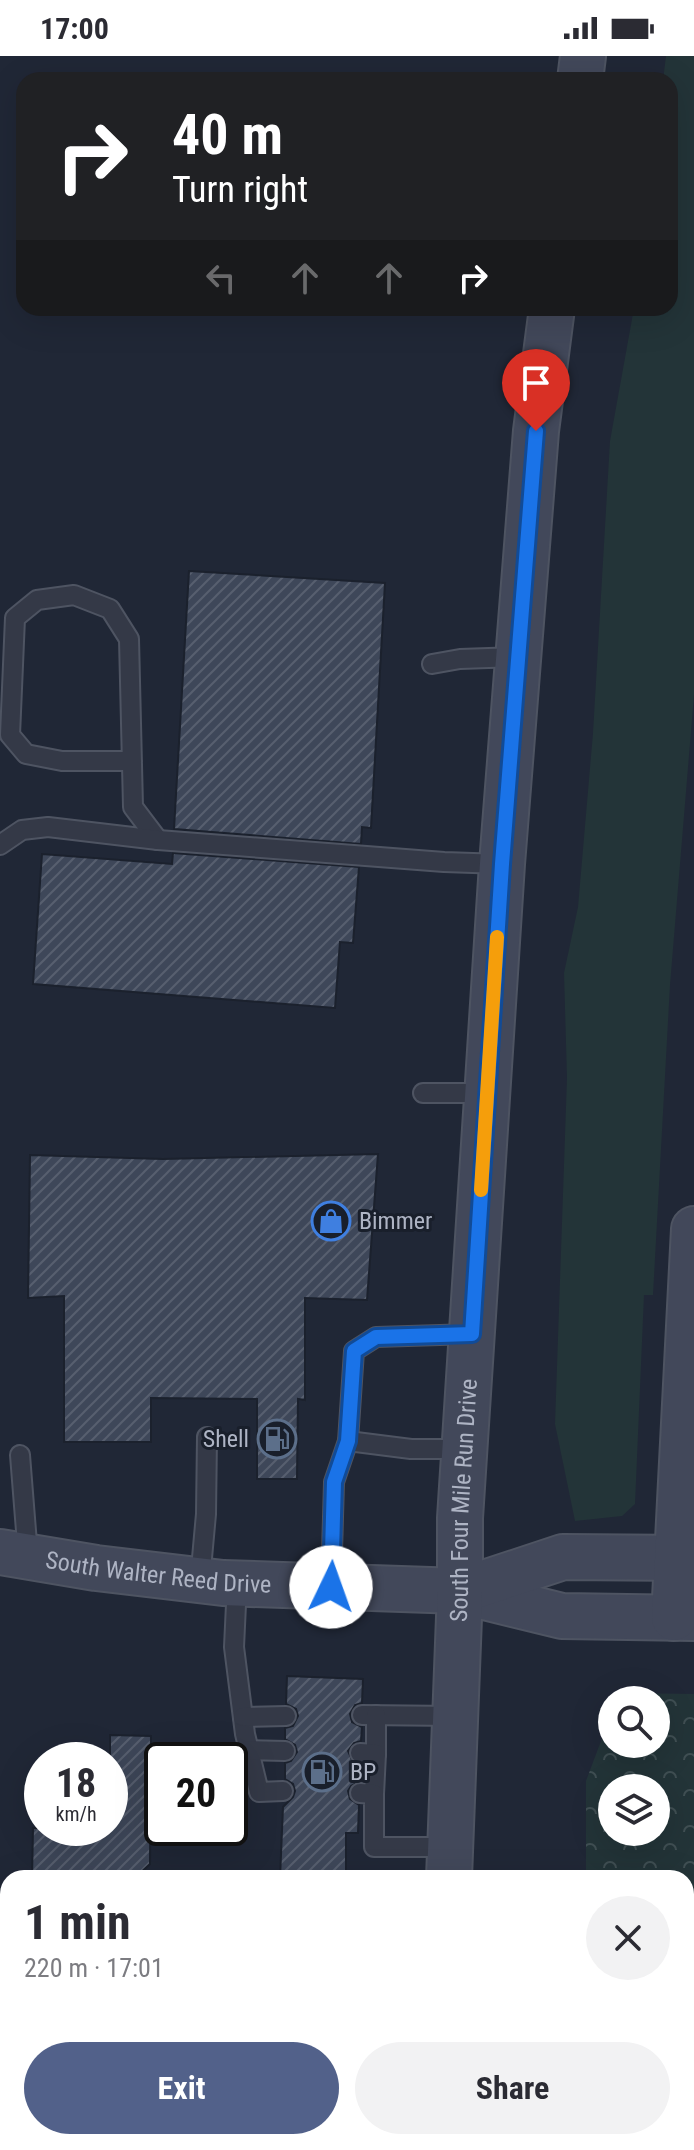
<!DOCTYPE html>
<meta charset="utf-8">
<style>
body{margin:0;font-family:"Roboto Condensed",sans-serif;background:#f2f2f3;color:#2b2b33;height:100vh;display:flex;flex-direction:column;font-size:30px;white-space:nowrap}
*{box-sizing:border-box;margin:0}
p{font-size:26px;color:#7c7c81}
.icon{flex:none;width:44px;height:44px;fill:none;stroke:currentColor;stroke-width:2;stroke-linecap:round;stroke-linejoin:round}
.map{position:relative;flex:1;overflow:hidden}
.drawer{position:absolute;left:0px;top:1814px;width:694px;height:280px;display:flex;flex-direction:column;background:#fff;border-radius:24px 24px 0 0;box-shadow:0 8px 32px #0002}
.drawer>*{flex:none}
.hud{position:absolute;left:16px;top:16px;width:662px;height:244px;border-radius:24px;box-shadow:0 8px 32px #0002;background:#202124;color:#fff;overflow:hidden}
.fabs{position:absolute;left:598px;top:1630px;display:grid;gap:16px}
.fabs a{display:grid;place-items:center;width:72px;height:72px;border-radius:50%;background:#fff;box-shadow:0 8px 32px #0002;font-size:40px}
.speed{position:absolute;left:24px;top:1686px;display:flex;gap:16px;font-size:40px;font-weight:700;text-align:center}
.speed>*{display:grid;place-content:center;width:104px;height:104px;border-radius:50%;background:#fff;box-shadow:0 8px 32px #0002;line-height:1}
.speed small{font-size:20px;font-weight:400}
.speed .limit{border:4px solid #111;border-radius:12px;background:#fff;color:#111}
.pin{position:absolute;display:grid;place-items:center;width:68px;height:68px;color:#fff;margin:-82px -34px;border-radius:50% 50% 50% 0;rotate:-45deg;box-shadow:0 0 8px #0007}
.pin .icon{rotate:45deg}
.me{position:absolute;width:88px;margin:-44px;rotate:3deg;stroke-linejoin:round;filter:drop-shadow(0 0 6px #0008)}
.turn{display:flex;align-items:center;gap:28px;height:168px;padding:0 24px;font-size:36px}
.turn .icon{width:104px;height:104px;stroke-width:2.5}
.turn b{display:block;font-size:56px;line-height:68px}
.lanes{display:flex;align-items:center;height:76px;padding:0 24px;background:#0003;justify-content:center;gap:40px;direction:ltr}
.lanes .off{opacity:.35}
.round{display:grid;place-items:center;flex:none;width:84px;height:84px;border-radius:42px;background:#f2f2f3}
.head{display:flex;align-items:center;justify-content:space-between;height:136px;padding:0 24px}
h1{font-size:48px;font-weight:700;line-height:60px}
.primary-button{display:flex;gap:16px;margin-top:auto;padding:16px 24px}
.primary-button a{flex:1;height:92px;border-radius:48px;background:#52618a;color:#fff;font-size:32px;font-weight:700;line-height:92px;text-align:center}
.primary-button a+a{background:#f2f2f3;color:#2b2b33}
.status{display:flex;justify-content:space-between;align-items:center;height:56px;padding:0 40px;background:#fff;direction:ltr}
.status svg{height:22px;fill:currentColor}
.map>svg:first-child{display:block}
.green{fill:#233438}
.forest{fill:url(#forest-crowns);fill-rule:evenodd}
.building{fill:url(#building-hatch);stroke:#1b212d;stroke-width:2}
.lines{fill:none;stroke-linecap:round;stroke-linejoin:round}
.lane-casing{stroke:#4e5462;stroke-width:22}
.secondary-casing{stroke:#4e5462;stroke-width:48}
.lane{stroke:#343947;stroke-width:18}
.secondary{stroke:#42485a;stroke-width:44}
.route-casing{stroke:#114b97;stroke-width:20}
.route{stroke:#1a73e8;stroke-width:14}
.slow{stroke:#f59e0b;stroke-width:14}
.labels{text-anchor:middle;dominant-baseline:central;stroke-width:6;stroke-linejoin:round;paint-order:stroke}
.poi-label{font-size:24px;fill:#aeb4c4;stroke:#191f2b;text-anchor:start}
.street-label{font-size:24px;fill:#aeb4c4;stroke:#191f2b}
</style>
<div class="status"><b>17:00</b><svg viewBox="0 0 49 12"><path d="M0 12V9h3v3zM5 12V6h3v6zM10 12V3h3v9zM15 12V0h3v12zM26 1h20v11H26zM47 4h2v5h-2z"/></svg></div>
<div class="map">
<svg width="694" height="2094" viewBox="0 0 694 2094">
<defs>
<pattern id="forest-crowns" width="20" height="18" patternUnits="userSpaceOnUse" patternTransform="scale(2)"><rect width="20" height="18" fill="#233438"/><path d="M2 6a3 3 0 1 1 6 0M12 15a3 3 0 1 1 6 0" fill="none" stroke="#404f53"/></pattern>
<pattern id="building-hatch" width="6" height="6" patternUnits="userSpaceOnUse" patternTransform="scale(2)"><rect width="6" height="6" fill="#3e4759"/><path d="M-1 1l2-2M0 6l6-6M5 7l2-2" fill="none" stroke="#575f6f"/></pattern>
</defs>
<rect width="100%" height="100%" fill="#202736"/>
<!-- green -->
<polygon class="green" points="666,0 694,0 694,639 670,929 653,1239 644,1239 635,1448 622,1460 575,1465 555,1368 567,1022 564,917 578,851 593,677 610,385 634,252 670,252 670,24 663,24"/>
<!-- forest -->
<path class="forest" d="M619,1637L694,1638V2094H570V2086H686V1822H586V1725L612,1656V1688H656V1644H617ZM612,1732H656V1776H612Z"/>
<!-- building -->
<g class="building">
<polygon points="189,515 385,527 371,772 362,771 361,788 174,773"/>
<polygon points="173,797 359,811 353,887 340,886 335,952 33,928 42,798 172,808"/>
<polygon points="378,1098 367,1244 305,1242 305,1344 298,1343 297,1423 257,1423 257,1343 151,1342 151,1386 64,1386 64,1240 28,1242 30,1099 163,1103"/>
<polygon points="287,1620 363,1623 362,1647 355,1649 350,1658 352,1666 362,1671 361,1685 354,1687 348,1695 353,1706 360,1709 360,1725 351,1730 348,1735 350,1743 359,1749 358,1777 346,1777 346,1822 280,1822 283,1751 293,1741 295,1735 293,1728 285,1723 285,1707 291,1705 297,1696 295,1689 285,1683 285,1672 293,1670 298,1660 296,1653 286,1648"/>
<polygon points="110,1679 151,1680 150,1808 135,1822 32,1822 33,1772 110,1772"/>
</g>
<g class="lines">
<defs>
<g id="lane">
<polyline points="432,608 460,603 518,601"/>
<polyline points="132,705 62,705 26,698 10,679 15,562 37,544 74,539 110,553 129,583 133,751 158,784"/>
<polyline points="0,789 22,774 48,771 158,784 444,806 502,808"/>
<polyline points="423,1037 487,1037"/>
<polyline points="348,1385 411,1393 464,1393"/>
<polyline points="20,1399 28,1500"/>
<polyline points="200,1524 206,1458 207,1381"/>
<polyline points="237,1527 234,1591 245,1678 259,1736 283,1735"/>
<polyline points="331,1531 334,1426 348,1385 354,1295 376,1281 472,1278"/>
<polyline points="362,1659 455,1660"/>
<polyline points="376,1659 376,1698"/>
<polyline points="243,1661 286,1660"/>
<polyline points="249,1694 285,1695"/>
<polyline points="360,1697 376,1698 374,1738"/>
<polyline points="360,1737 374,1738 374,1791 450,1791"/>
</g>
<g id="secondary">
<polyline points="580,24 583,0"/>
<path id="s1" d="M0,1496L96,1512L223,1527L460,1535L562,1560L694,1562"/>
<polyline points="460,1535 563,1501 694,1502"/>
<polyline points="674,1562 694,1173"/>
<path id="s2" d="M449,1822L460,1535V1462L502,808L536,375L552,252"/>
<polyline points="447,2094 447,2086"/>
</g>
</defs>
<!-- lane casing -->
<use href="#lane" class="lane-casing"/>
<!-- secondary casing -->
<use href="#secondary" class="secondary-casing"/>
<!-- lane -->
<use href="#lane" class="lane"/>
<!-- secondary -->
<use href="#secondary" class="secondary"/>
</g>
<g class="lines">
<defs>
<polyline id="route" points="331,1531 334,1426 348,1385 354,1295 376,1281 472,1278 502,808 536,375"/>
</defs>
<!-- route casing -->
<use href="#route" class="route-casing"/>
<!-- route -->
<use href="#route" class="route"/>
<!-- slow -->
<polyline class="slow" points="481,1134 497,881"/>
</g>
<!-- icons -->
<defs>
<symbol id="shop-ring" viewBox="-11 -11 22 22"><circle r="9.5" fill="#191f2b" stroke="#3f7fe0" stroke-width="1.5"/><path d="M-5-2.5h2.3a2.7 3.5 0 0 1 5.4 0H5L5.5 6h-11ZM-1.5-2.5h3a1.5 2.3 0 0 0-3 0Z" fill="#3f7fe0"/></symbol>
<symbol id="fuel-ring" viewBox="-11 -11 22 22"><circle r="9.5" fill="#191f2b" stroke="#5c6f8a" stroke-width="1.5"/><path d="M-5.5-6h7V0h2V4h1.3V-2.5L3-4.5l.8-.8L6-3V5H2.5V1h-1V6h-7ZM-4.2-4.7v3.2H.2V-4.7Z" fill="#5c6f8a"/></symbol>
</defs>
<g fill-rule="evenodd">
<use href="#shop-ring" x="309" y="1143" width="44" height="44"/>
<use href="#fuel-ring" x="255" y="1361" width="44" height="44"/>
<use href="#fuel-ring" x="300" y="1694" width="44" height="44"/>
</g>
<g class="labels">
<!-- poi labels -->
<g class="poi-label">
<text x="359" y="1165">Bimmer</text>
<text x="249" y="1383" text-anchor="end">Shell</text>
<text x="350" y="1716">BP</text>
</g>
<!-- street labels -->
<g class="street-label">
<text stroke="none"><textPath href="#s2" startOffset="378">South Four Mile Run Drive</textPath></text>
<text stroke="none"><textPath href="#s1" startOffset="160">South Walter Reed Drive</textPath></text>
</g>
</g>
</svg>
<div class="fabs">
<a><svg class="icon" aria-label="search" viewBox="0 0 24 24"><circle cx="10" cy="10" r="6"/><path d="M15 15l6 6"/></svg></a>
<a><svg class="icon" aria-label="layers" viewBox="0 0 24 24"><path d="M12 4l9 5-9 5-9-5zM3 14l9 5 9-5"/></svg></a>
</div>
<div class="speed"><div>18<small>km/h</small></div><div class="limit">20</div></div>
<div class="pin" style="left:536px;top:375px;background:#d93025"><svg class="icon" aria-label="arrive" viewBox="0 0 24 24"><path d="M6 21V4h12l-3 4 3 4H6"/></svg></div>
<svg class="me" style="left:331px;top:1531px" viewBox="-20 -20 40 40"><circle r="19" fill="#fff"/><path d="M0-13L10 11 0 6-10 11z" fill="#1a73e8"/></svg>
<div class="hud">
<div class="turn"><svg class="icon" aria-label="right" viewBox="0 0 24 24"><path d="M7 20v-9h11M14 6l5 5-5 5"/></svg><div><b>40 m</b>Turn right</div></div>
<div class="lanes"><svg class="icon off" aria-label="left" viewBox="0 0 24 24"><path d="M17 20v-9H6M10 6l-5 5 5 5"/></svg><svg class="icon off" aria-label="ahead" viewBox="0 0 24 24"><path d="M12 20V5M6 11l6-6 6 6"/></svg><svg class="icon off" aria-label="ahead" viewBox="0 0 24 24"><path d="M12 20V5M6 11l6-6 6 6"/></svg><svg class="icon" aria-label="right" viewBox="0 0 24 24"><path d="M7 20v-9h11M14 6l5 5-5 5"/></svg></div>
</div>
<section class="drawer">
<div class="head"><div><h1>1 min</h1><p>220 m · 17:01</p></div><a class="round"><svg class="icon" aria-label="close" viewBox="0 0 24 24"><path d="M6 6l12 12M18 6L6 18"/></svg></a></div>
<div class="primary-button"><a>Exit</a><a>Share</a></div>
</section>
</div>
